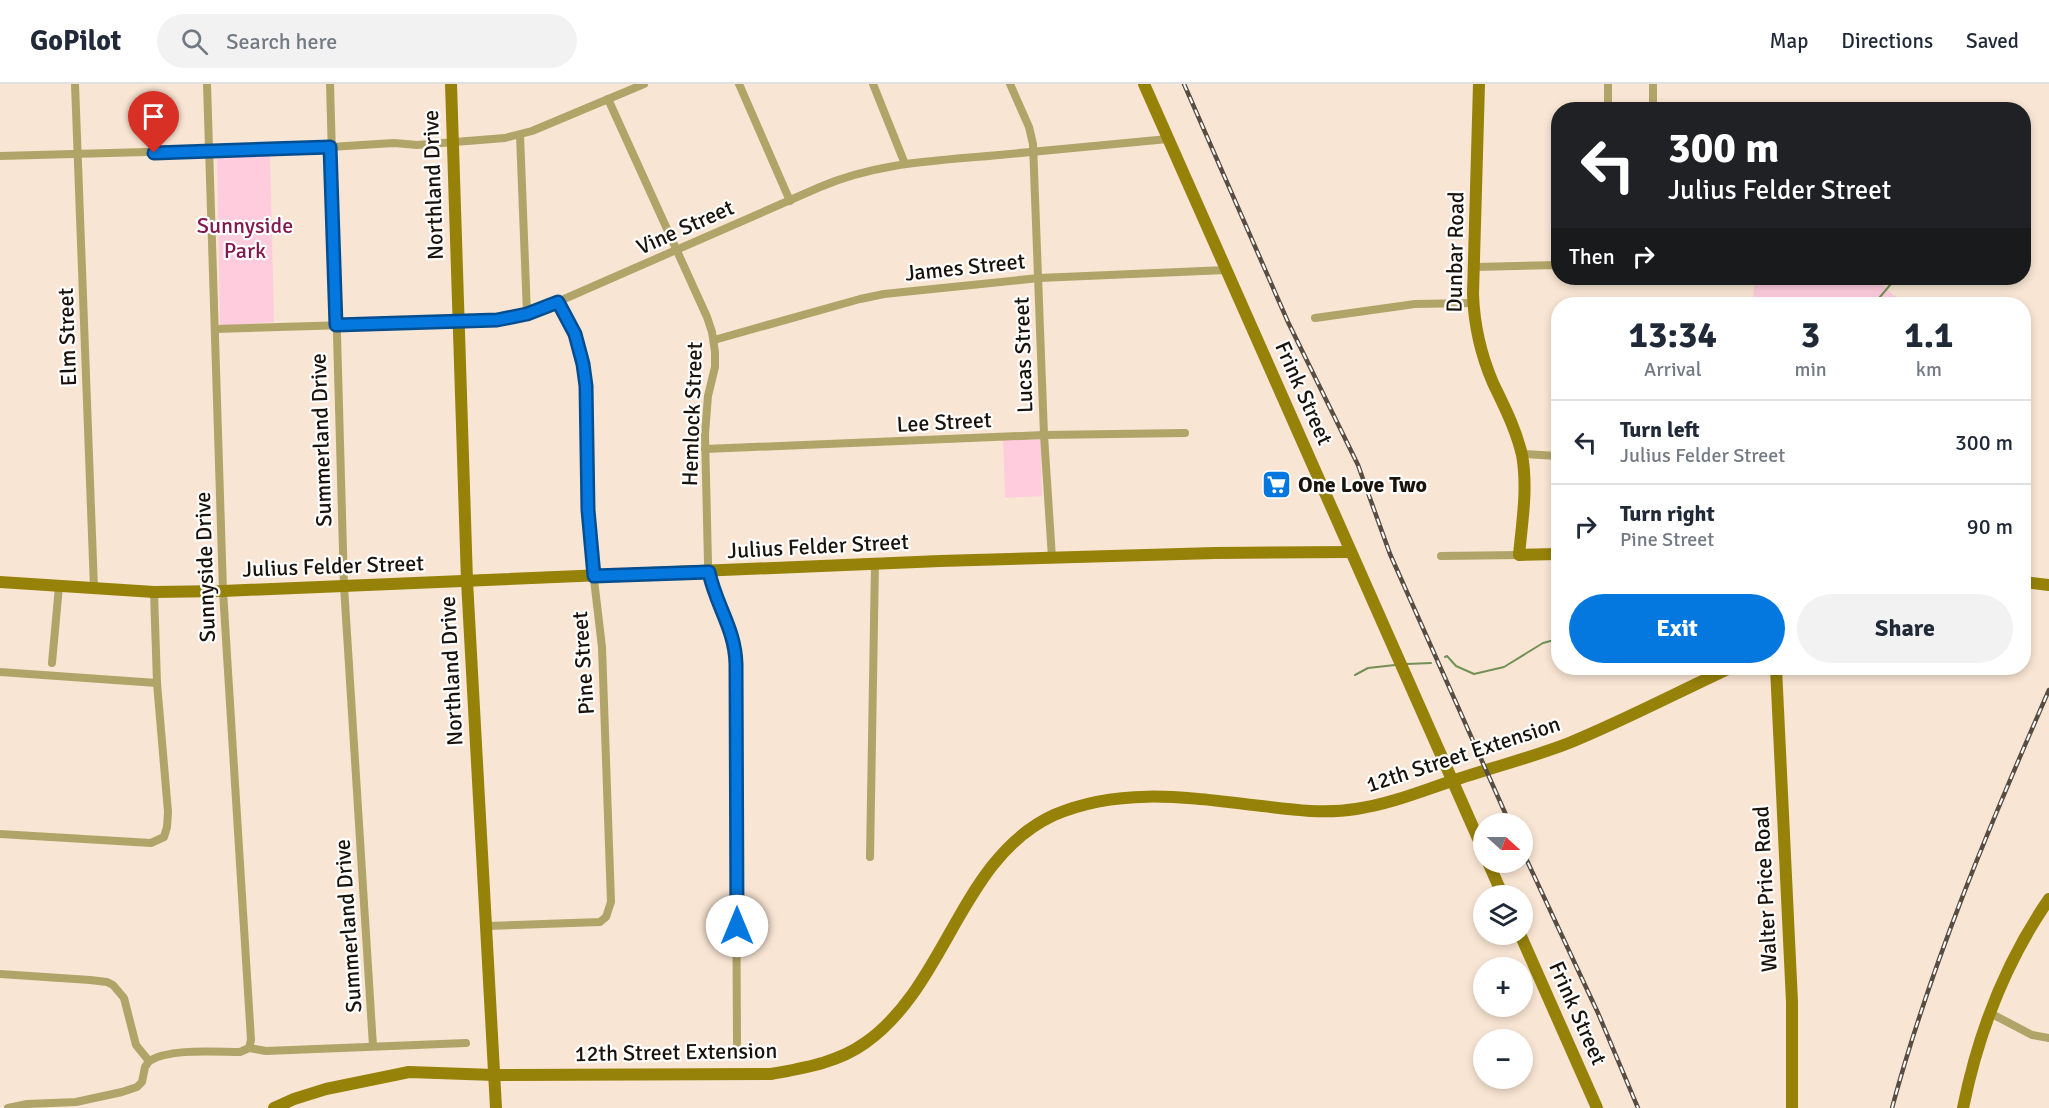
<!DOCTYPE html>
<meta charset="utf-8">
<style>
body{margin:0;font-family:Signika,sans-serif;background:#f2f2f3;color:#1f2937;height:100vh;display:flex;flex-direction:column;font-size:22px;white-space:nowrap}
*{box-sizing:border-box;margin:0}
p{font-size:20px;color:#747a83}
.icon{flex:none;width:33px;height:33px;fill:none;stroke:currentColor;stroke-width:2;stroke-linecap:round;stroke-linejoin:round}
.map{position:relative;flex:1;overflow:hidden}
.details{position:absolute;left:1551px;top:213px;width:480px;height:378px;display:flex;flex-direction:column;background:#fff;border-radius:24px;box-shadow:0 3px 9px #0003}
.details>*{flex:none}
.hud{position:absolute;left:1551px;top:18px;width:480px;height:183px;border-radius:24px;box-shadow:0 3px 9px #0003;background:#202124;color:#fff;overflow:hidden}
.needle{width:39px;rotate:111deg}
.controls{position:absolute;left:1473px;top:729px;display:grid;gap:12px}
.controls a{display:grid;place-items:center;width:60px;height:60px;border-radius:50%;background:#fff;box-shadow:0 3px 9px #0003;font-size:30px}
.pin{position:absolute;display:grid;place-items:center;width:51px;height:51px;color:#fff;margin:-62px -26px;border-radius:50% 50% 50% 0;rotate:-45deg;box-shadow:0 0 6px #0007}
.pin .icon{rotate:45deg}
.me{position:absolute;width:66px;margin:-33px;rotate:0deg;stroke-linejoin:round;filter:drop-shadow(0 0 4px #0008)}
.turn{display:flex;align-items:center;gap:21px;height:126px;padding:0 18px;font-size:27px}
.turn .icon{width:78px;height:78px;stroke-width:2.5}
.turn b{display:block;font-size:42px;line-height:51px}
.then{display:flex;align-items:center;height:57px;padding:0 18px;background:#0003;gap:12px;font-size:22px}
.eta{display:flex;justify-content:space-evenly;align-items:center;height:102px;text-align:center}
.eta b{font-size:36px;font-weight:700;line-height:42px}
.cta{display:flex;gap:12px;margin-top:auto;padding:12px 18px}
.cta a{flex:1;height:69px;border-radius:36px;background:#0578df;color:#fff;font-size:24px;font-weight:700;line-height:69px;text-align:center}
.cta a+a{background:#f2f2f3;color:#1f2937}
ul{padding:0;list-style:none}
li{display:flex;align-items:center;gap:18px;height:84px;padding:0 18px;border-top:2px solid #e0e1e3}
li div{flex:1}
li b{display:block;font-size:22px}
li em{font-style:normal}
header{display:flex;align-items:center;gap:36px;box-sizing:border-box;height:84px;padding:0 30px;background:#fff;border-bottom:2px solid #e0e1e3}
header strong{font-size:28px}
nav{display:flex;gap:33px;margin-inline-start:auto;font-size:21px}
.search{width:420px;height:54px;background:#f2f2f3;display:flex;align-items:center;gap:15px;box-sizing:border-box;padding:0 21px;border-radius:33px;color:#747a83;font-size:22px}
.map>svg:first-child{display:block}
.green{fill:#feccdd}
.lines{fill:none;stroke-linecap:round;stroke-linejoin:round}
.stream{stroke:#739155;stroke-width:2}
.street{stroke:#b1a468;stroke-width:8}
.secondary{stroke:#968109;stroke-width:12}
.rail-casing{stroke:#574d43;stroke-width:4.5}
.rail{stroke:#fff;stroke-width:2;stroke-dasharray:7;stroke-linecap:butt}
.route-casing{stroke:#034e91;stroke-width:15}
.route{stroke:#0578df;stroke-width:10}
.labels{text-anchor:middle;dominant-baseline:central;stroke-width:4.5;stroke-linejoin:round;paint-order:stroke}
.street-label{font-size:22px;fill:#19130c;stroke:#fff}
.park-label{font-size:22px;fill:#85184f;stroke:#fff}
.poi-label{font-size:22px;font-weight:bold;fill:#19130c;stroke:#fff;text-anchor:start}
</style>
<header>
<strong>GoPilot</strong>
<div class="search"><svg class="icon" aria-label="search" viewBox="0 0 24 24"><circle cx="10" cy="10" r="6"/><path d="M15 15l6 6"/></svg>Search here</div>
<nav><a>Map</a><a>Directions</a><a>Saved</a></nav>
</header>
<div class="map">
<svg width="2049" height="1024" viewBox="0 0 2049 1024">
<rect width="100%" height="100%" fill="#f9e5d3"/>
<!-- green -->
<g class="green">
<polygon points="270,68 274,238 220,242 217,70"/>
<polygon points="1755,194 1867,194 1882,201 1904,220 1763,220 1753,216"/>
<polygon points="1041,355 1042,412 1005,414 1003,356"/>
</g>
<g class="lines">
<!-- stream -->
<g class="stream">
<polyline points="1874,220 1896,194"/>
<polyline points="1445,573 1447,572 1456,582 1474,590 1504,583 1543,559 1558,555"/>
<polyline points="1407,580 1431,579"/>
<polyline points="1355,591 1368,584 1395,581"/>
</g>
<!-- street -->
<g class="street">
<polyline points="75,0 94,504"/>
<polyline points="207,0 223,507 251,956 249,964"/>
<polyline points="330,0 344,502 373,962"/>
<polyline points="739,0 790,117"/>
<polyline points="873,0 905,80"/>
<polyline points="1010,0 1029,43 1033,60 1044,351 1052,474"/>
<polyline points="1608,0 1608,26"/>
<polyline points="1653,0 1653,26"/>
<path d="M608,15L707,233L712,248L715,268V283L708,312L705,350L708,479C710,511 730,534 735,564L737,959"/>
<polyline points="520,51 527,230"/>
<polyline points="0,72 330,63 394,59 417,61 505,54 532,47 644,0"/>
<polyline points="1475,183 1558,181"/>
<polyline points="1315,234 1415,220 1473,219"/>
<path d="M215,245L482,237L512,234L539,226L820,103C879,78 936,77 999,71C1055,66 1112,60 1168,55"/>
<polyline points="714,256 860,215 884,210 1039,194 1226,186"/>
<polyline points="705,365 1044,351 1185,349"/>
<polyline points="1522,370 1558,372"/>
<polyline points="1441,472 1519,471"/>
<polyline points="52,579 59,502"/>
<polyline points="0,588 157,599"/>
<polyline points="0,750 151,759 164,753 167,743 168,728 157,599 154,508"/>
<polyline points="870,773 875,480"/>
<polyline points="486,842 600,838 606,833 611,818 602,563 590,462 588,426 587,302 583,280 575,251 558,218"/>
<polyline points="0,890 90,896 107,898 113,901 124,914 136,961 149,977"/>
<polyline points="1990,929 2032,951 2049,954"/>
<path d="M149,977C170,964 215,968 240,968L249,964L266,967L466,959"/>
<polyline points="8,1024 27,1020 76,1018 122,1008 137,1003 142,998 145,983 149,977"/>
</g>
<!-- secondary -->
<g class="secondary">
<polyline points="451,0 467,497 496,1024"/>
<polyline points="1144,0 1484,768"/>
<path d="M1479,0L1473,210C1474,240 1481,271 1493,299C1504,322 1516,345 1522,371C1528,404 1522,438 1519,471L1558,470"/>
<polyline points="0,498 154,508 223,507 940,477 1215,469 1351,468"/>
<polyline points="2024,498 2049,501"/>
<polyline points="1776,584 1792,918 1792,1024"/>
<polyline points="1488,778 1503,812"/>
<polyline points="1520,850 1597,1024"/>
<path d="M274,1024L294,1015L326,1005L409,988L494,991L771,990C803,984 837,979 865,959C947,902 960,774 1054,731C1121,702 1192,714 1262,722C1294,726 1325,730 1356,725C1391,720 1424,706 1458,695C1494,683 1533,673 1569,659C1623,637 1676,609 1730,584"/>
<path d="M1963,1024C1978,950 2006,877 2049,815"/>
</g>
<defs>
<g id="rail">
<polyline points="1184,0 1288,238 1358,381 1390,470 1510,740"/>
<polyline points="1522,766 1598,929 1638,1024"/>
<path d="M1892,1024C1931,880 1989,743 2049,606"/>
</g>
</defs>
<!-- rail casing -->
<use href="#rail" class="rail-casing"/>
<!-- rail -->
<use href="#rail" class="rail"/>
</g>
<g class="lines">
<defs>
<path id="route" d="M154,69L330,63L336,241L497,236L527,230L558,218L575,250L583,280L586,302L588,426L594,492L709,488C716,522 735,544 736,580L737,842"/>
</defs>
<!-- route casing -->
<use href="#route" class="route-casing"/>
<!-- route -->
<use href="#route" class="route"/>
</g>
<!-- icons -->
<defs>
<symbol id="supermarket-square" viewBox="-11 -11 22 22"><rect x="-9" y="-9" width="18" height="18" rx="4" fill="#0578df" stroke="#fff"/><path d="M-6-5.5h2.5l.6 2H6L4.5 2H-2.5L-4.4-4H-6ZM-1.5 3.2a1.3 1.3 0 1 0 .1 0ZM3 3.2a1.3 1.3 0 1 0 .1 0Z" fill="#fff"/></symbol>
</defs>
<g fill-rule="evenodd">
<use href="#supermarket-square" x="1260" y="384" width="33" height="33"/>
</g>
<g class="labels">
<!-- street labels -->
<g class="street-label">
<text transform="translate(433 101) rotate(-92)">Northland Drive</text>
<text transform="translate(685 143) rotate(-24)">Vine Street</text>
<text transform="translate(1455 168) rotate(-89)">Dunbar Road</text>
<text transform="translate(965 183) rotate(-6)">James Street</text>
<text transform="translate(67 253) rotate(-92)">Elm Street</text>
<text transform="translate(1023 271) rotate(-92)">Lucas Street</text>
<text transform="translate(1304 309) rotate(66)">Frink Street</text>
<text transform="translate(692 330) rotate(-88)">Hemlock Street</text>
<text transform="translate(944 338) rotate(-3)">Lee Street</text>
<text transform="translate(321 356) rotate(-92)">Summerland Drive</text>
<text transform="translate(818 462) rotate(-3)">Julius Felder Street</text>
<text transform="translate(333 482) rotate(-2)">Julius Felder Street</text>
<text transform="translate(205 483) rotate(-92)">Sunnyside Drive</text>
<text transform="translate(583 579) rotate(-94)">Pine Street</text>
<text transform="translate(451 587) rotate(-93)">Northland Drive</text>
<text transform="translate(1463 670) rotate(-18)">12th Street Extension</text>
<text transform="translate(1765 805) rotate(-93)">Walter Price Road</text>
<text transform="translate(348 842) rotate(-94)">Summerland Drive</text>
<text transform="translate(1578 929) rotate(66)">Frink Street</text>
<text transform="translate(676 968) rotate(-1)">12th Street Extension</text>
</g>
<!-- park labels -->
<g class="park-label">
<text x="245" y="141">Sunnyside<tspan x="245" dy="25">Park</tspan></text>
</g>
<!-- poi labels -->
<g class="poi-label">
<text x="1298" y="400">One Love Two</text>
</g>
</g>
</svg>
<div class="controls">
<a><svg class="needle" viewBox="-14 -14 28 28"><path d="M0-13l5 13h-10z" fill="#e53935"/><path d="M0 13l5-13h-10z" fill="#747a83"/></svg></a>
<a><svg class="icon" aria-label="layers" viewBox="0 0 24 24"><path d="M12 4l9 5-9 5-9-5zM3 14l9 5 9-5"/></svg></a>
<a>+</a>
<a>−</a>
</div>
<div class="pin" style="left:154px;top:69px;background:#d93025"><svg class="icon" aria-label="arrive" viewBox="0 0 24 24"><path d="M6 21V4h12l-3 4 3 4H6"/></svg></div>
<svg class="me" style="left:737px;top:842px" viewBox="-20 -20 40 40"><circle r="19" fill="#fff"/><path d="M0-13L10 11 0 6-10 11z" fill="#0578df"/></svg>
<div class="hud">
<div class="turn"><svg class="icon" aria-label="left" viewBox="0 0 24 24"><path d="M17 20v-9H6M10 6l-5 5 5 5"/></svg><div><b>300 m</b>Julius Felder Street</div></div>
<div class="then">Then<svg class="icon" aria-label="right" viewBox="0 0 24 24"><path d="M7 20v-9h11M14 6l5 5-5 5"/></svg></div>
</div>
<section class="details">
<div class="eta">
<div><b>13:34</b><p>Arrival</p></div>
<div><b>3</b><p>min</p></div>
<div><b>1.1</b><p>km</p></div>
</div>
<ul>
<li><svg class="icon" aria-label="left" viewBox="0 0 24 24"><path d="M17 20v-9H6M10 6l-5 5 5 5"/></svg><div><b>Turn left</b><p>Julius Felder Street</p></div><em>300 m</em></li>
<li><svg class="icon" aria-label="right" viewBox="0 0 24 24"><path d="M7 20v-9h11M14 6l5 5-5 5"/></svg><div><b>Turn right</b><p>Pine Street</p></div><em>90 m</em></li>
</ul>
<div class="cta"><a>Exit</a><a>Share</a></div>
</section>
</div>
